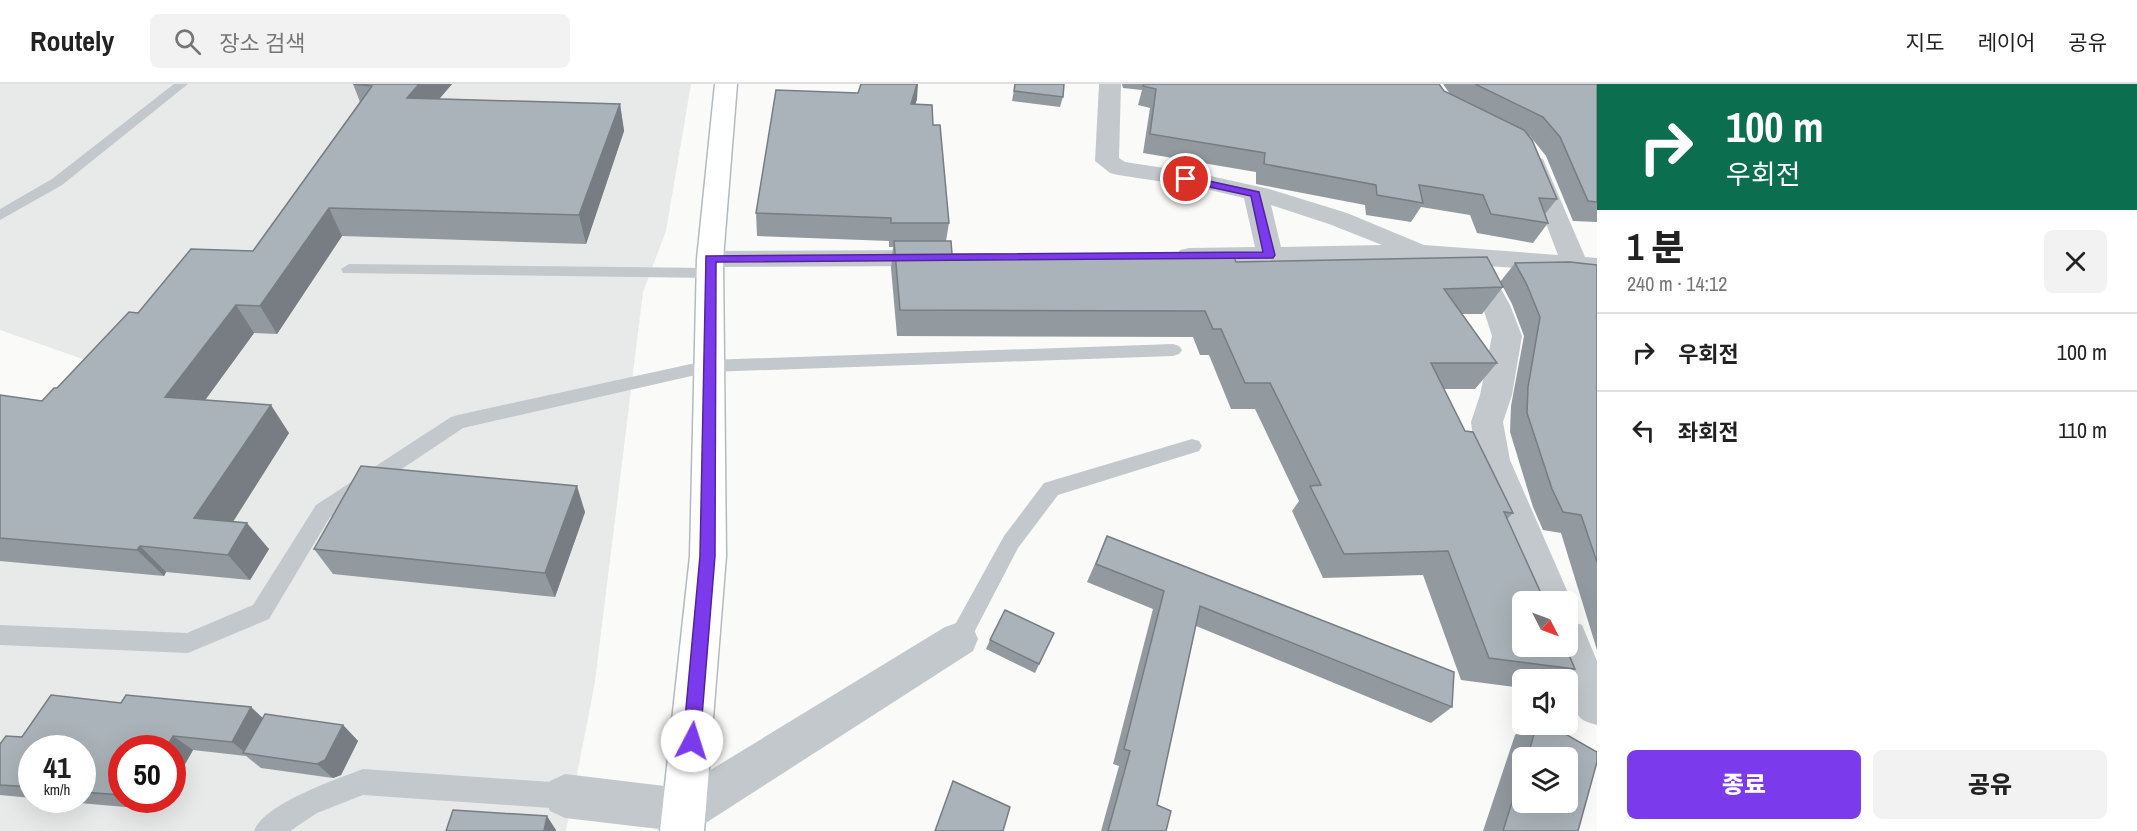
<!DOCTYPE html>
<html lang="ko">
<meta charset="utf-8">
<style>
body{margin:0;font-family:"Archivo Narrow","Noto Sans KR",sans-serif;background:#f2f2f2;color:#222;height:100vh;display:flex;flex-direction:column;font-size:22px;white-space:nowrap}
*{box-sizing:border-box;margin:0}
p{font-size:20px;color:#767676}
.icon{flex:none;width:33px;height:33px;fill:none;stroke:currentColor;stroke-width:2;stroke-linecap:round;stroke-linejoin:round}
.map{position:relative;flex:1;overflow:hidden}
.details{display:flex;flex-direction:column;background:#fff;width:540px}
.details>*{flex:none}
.top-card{background:#0b6e4f;color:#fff;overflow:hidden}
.needle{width:39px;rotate:132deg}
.controls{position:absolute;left:1512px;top:507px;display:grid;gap:12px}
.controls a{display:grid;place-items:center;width:66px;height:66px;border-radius:9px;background:#fff;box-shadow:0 6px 24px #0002;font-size:30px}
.speed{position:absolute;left:18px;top:651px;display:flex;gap:12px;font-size:30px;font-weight:700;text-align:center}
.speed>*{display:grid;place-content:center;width:78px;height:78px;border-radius:50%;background:#fff;box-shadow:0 6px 24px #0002;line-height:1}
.speed small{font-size:15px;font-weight:400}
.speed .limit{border:9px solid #d22;background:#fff;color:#111}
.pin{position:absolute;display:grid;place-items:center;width:51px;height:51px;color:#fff;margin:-26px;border:3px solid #fff;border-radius:50%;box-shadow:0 2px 6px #0007}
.me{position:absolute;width:66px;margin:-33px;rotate:5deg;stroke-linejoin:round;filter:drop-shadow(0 0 4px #0008)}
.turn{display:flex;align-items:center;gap:21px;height:126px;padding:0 30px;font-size:27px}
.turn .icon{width:78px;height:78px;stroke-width:2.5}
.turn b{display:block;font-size:42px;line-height:51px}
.round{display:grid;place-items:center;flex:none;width:63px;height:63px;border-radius:9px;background:#f2f2f2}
.overview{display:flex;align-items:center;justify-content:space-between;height:102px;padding:0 30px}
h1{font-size:36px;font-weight:800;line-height:45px}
.cta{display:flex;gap:12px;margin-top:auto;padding:12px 30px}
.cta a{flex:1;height:69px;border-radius:9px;background:#7c3aed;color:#fff;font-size:24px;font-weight:800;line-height:69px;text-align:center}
.cta a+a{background:#f2f2f2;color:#222}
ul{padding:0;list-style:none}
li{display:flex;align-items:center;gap:18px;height:78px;padding:0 30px;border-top:2px solid #e0e0e0}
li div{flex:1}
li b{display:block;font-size:22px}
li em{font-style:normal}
header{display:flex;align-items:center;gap:36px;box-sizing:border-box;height:84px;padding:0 30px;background:#fff;border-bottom:2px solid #e0e0e0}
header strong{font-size:28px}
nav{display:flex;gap:33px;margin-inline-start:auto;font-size:21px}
.search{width:420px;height:54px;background:#f2f2f2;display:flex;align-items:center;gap:15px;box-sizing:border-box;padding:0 21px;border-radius:9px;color:#767676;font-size:22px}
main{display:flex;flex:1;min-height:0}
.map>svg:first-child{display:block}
.built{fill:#e8e9e9;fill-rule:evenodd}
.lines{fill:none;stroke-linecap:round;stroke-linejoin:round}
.secondary-casing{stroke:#b3babf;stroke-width:3}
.lane{fill:#c3c8cc;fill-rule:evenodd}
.street{fill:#c3c8cc;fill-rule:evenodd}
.secondary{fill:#fff;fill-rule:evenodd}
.wall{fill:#929a9f;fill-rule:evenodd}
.shaded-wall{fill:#777d82}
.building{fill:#aab3b9;stroke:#777d82;stroke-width:1.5}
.route{fill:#7c3aed;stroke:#51269a;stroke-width:1.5}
</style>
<header>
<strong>Routely</strong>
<div class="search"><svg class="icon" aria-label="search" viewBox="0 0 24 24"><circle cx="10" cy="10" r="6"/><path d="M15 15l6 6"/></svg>장소 검색</div>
<nav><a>지도</a><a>레이어</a><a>공유</a></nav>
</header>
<main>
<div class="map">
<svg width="1597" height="747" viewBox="0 0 1597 747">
<rect width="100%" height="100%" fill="#fafaf8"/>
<!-- built -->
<path class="built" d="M0,0H691L666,147L643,208L595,598L566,747H0V413L111,285L0,246ZM32,664H82V716H32ZM122,664H172V716H122Z"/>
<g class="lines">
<defs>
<polygon id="secondary" points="715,0 737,0 723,175 726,472 704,747 660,747 690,472 697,175"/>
</defs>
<!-- secondary casing -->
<use href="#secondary" class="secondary-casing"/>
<!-- lane -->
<g class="lane">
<polygon points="174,0 188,0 62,101 0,136 0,125 52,95"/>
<polygon points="349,180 710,184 718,189 710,194 343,189 341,185"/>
<polygon points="1173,260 1179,262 1182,266 1179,270 1173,272 709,288 463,344 330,433 269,535 188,569 0,561 0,541 187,549 253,521 316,421 451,333 458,331 709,276"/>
<polygon points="1192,355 1199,357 1202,362 1199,367 1058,411 1018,464 967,562 959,565 951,562 948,555 951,548 1004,452 1044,399"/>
<path d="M363,685L565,699L574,703L578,712L574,721L565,725L363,711L317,729L290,747H254C265,719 335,696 363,685Z"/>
</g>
<!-- street -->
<g class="street">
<path d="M1099,0H1121L1119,74L1125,78L1197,89L1269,105L1347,129L1424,161L1558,171L1523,80L1527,75L1535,73L1543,75L1585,173L1597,174V190L1488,182L1510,221L1522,252L1512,311L1503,338L1510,376L1572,518L1568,527V518H1534L1476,376L1471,338L1480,311L1492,252L1482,221L1460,180L1420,177L1189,180L1180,178L1176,172L1180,166L1189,164L1255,163L1244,114L1197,103L1118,91L1110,89L1095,77ZM1271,121L1329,140L1382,161L1281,163Z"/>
<polygon points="937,166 946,168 950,174 946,180 937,182 710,183 701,181 697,175 701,169 710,167"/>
<path d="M1568,536L1582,541L1597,577V641C1593,640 1587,638 1583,636C1573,629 1568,607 1568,596H1564L1552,562H1568Z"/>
<polygon points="959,538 973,543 978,555 973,567 701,742 687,747 676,747 565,734 550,727 543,712 550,697 565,690 681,704 945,543"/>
</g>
<!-- secondary -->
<use href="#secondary" class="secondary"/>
</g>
<!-- wall -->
<g class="wall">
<polygon points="353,0 452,0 439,15 620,20 624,47 586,160 342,152 277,250 254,249 205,316 289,349 233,438 269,465 250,496 166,488 164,492 0,477 0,311 42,317 57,304 138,229 253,167 360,18"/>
<polygon points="1015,0 1063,13 1060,23 1012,17"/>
<polygon points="1122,0 1439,0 1444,7 1450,10 1443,0 1597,0 1597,138 1573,137 1546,72 1530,52 1528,51 1557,115 1545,130 1548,139 1533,159 1477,149 1470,131 1421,123 1411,138 1366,131 1365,121 1256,100 1256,88 1143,69 1150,24 1138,21 1142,6 1123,4"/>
<polygon points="917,15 915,20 933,41 949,139 946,157 952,170 1236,178 1500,198 1515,179 1597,181 1597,566 1561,449 1543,446 1533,423 1510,348 1511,322 1524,252 1512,220 1503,203 1482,230 1462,230 1497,279 1475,305 1444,305 1465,347 1513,429 1507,435 1575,585 1559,596 1522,596 1522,604 1461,596 1423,491 1323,494 1292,427 1299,417 1255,325 1231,325 1209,271 1200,271 1193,253 897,252 891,184 893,163 889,163 889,157 757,152 756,129"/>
<polygon points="585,428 555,513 333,490 314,465"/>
<polygon points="1107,452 1452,623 1431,639 1196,542 1157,721 1166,747 1101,747 1119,682 1113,680 1153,525 1087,498"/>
<polygon points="1054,549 1035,589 986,565 990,556"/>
<polygon points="263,634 343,641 358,657 341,691 333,694 261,684 246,672 193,666 172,703 172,664 122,664 122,716 166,716 160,726 45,716 82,716 82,664 32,664 32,714 0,711 0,660 22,653"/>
<path d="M1531,640H1548L1597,668V678L1578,747H1483L1515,651ZM1522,674H1568V718H1522Z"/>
</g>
<!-- shaded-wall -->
<g class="shaded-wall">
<polygon points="419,0 452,0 417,41 407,14"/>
<polygon points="917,0 918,0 917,15 909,43 911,20"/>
<polygon points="620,20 624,47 586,160 579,131"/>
<polygon points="329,124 342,152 277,250 260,222"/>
<polygon points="236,221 254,249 187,341 165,313"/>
<polygon points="271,321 289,349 218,461 194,434"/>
<polygon points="577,402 585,428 555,513 545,489"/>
<polygon points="247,439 269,465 250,496 228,471"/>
<polygon points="140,462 166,488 164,492 137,466"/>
<polygon points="251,623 267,638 247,670 232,658"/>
<polygon points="343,641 358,657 341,691 333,694 317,680"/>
<polygon points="173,652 193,666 172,703 172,664 166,664"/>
<polygon points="144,716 166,716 160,726"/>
<polygon points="547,732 556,746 556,747 544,747"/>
</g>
<!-- building -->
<g class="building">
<polygon points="353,0 419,0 407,14 620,20 579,131 329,124 260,222 236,221 165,313 271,321 194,434 247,439 228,471 140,462 137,466 0,454 0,311 42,317 54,304 57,304 129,228 138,229 191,165 253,167 372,2"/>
<polygon points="861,0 917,0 911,20 932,21 933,41 940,41 949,139 891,139 891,134 756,129 776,6 858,9"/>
<polygon points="1015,0 1064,0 1063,13 1014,7"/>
<polygon points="1144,0 1439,0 1444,7 1524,46 1532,56 1557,115 1539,114 1548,139 1491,130 1483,111 1419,101 1423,119 1377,111 1376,101 1264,80 1265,69 1150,50 1156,5 1143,2"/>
<polygon points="1475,0 1597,0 1597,118 1588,117 1560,53 1543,33"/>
<polygon points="894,157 951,157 952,170 1233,171 1236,178 1487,173 1503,203 1444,205 1497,279 1431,279 1465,347 1473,348 1513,429 1504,428 1545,518 1522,518 1522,562 1565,562 1575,585 1489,574 1448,467 1344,470 1310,402 1321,401 1270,299 1245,299 1221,245 1213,245 1205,227 900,226"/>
<polygon points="1570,178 1597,181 1597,478 1581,431 1563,428 1552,405 1527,329 1528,303 1540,233 1527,201 1515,179"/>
<polygon points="361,382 577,402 545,489 314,465"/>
<polygon points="1107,452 1454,588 1452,623 1200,522 1157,721 1171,727 1166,747 1108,747 1130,667 1124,665 1164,507 1096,480"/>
<polygon points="1005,526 1054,549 1039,580 990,556"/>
<polygon points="51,611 121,619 126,611 251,623 232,658 173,652 166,664 122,664 122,711 82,708 82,664 32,664 32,703 0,701 0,660 6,652 22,653"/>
<polygon points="265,630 343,641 325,676 317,680 243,669"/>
<polygon points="1537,640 1548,640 1597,668 1597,678 1578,747 1503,747 1522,686 1522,718 1568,718 1568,674 1527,674"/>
<polygon points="953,697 1010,723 1003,747 935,747"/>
<polygon points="453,726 547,732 544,747 446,747"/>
</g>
<!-- route -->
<polygon class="route" points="1186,92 1259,108 1275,171 1273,174 716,178 715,472 700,657 698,662 692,665 685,662 683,657 700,472 706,172 1263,168 1251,112 1182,97 1181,95"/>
</svg>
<div class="controls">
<a><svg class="needle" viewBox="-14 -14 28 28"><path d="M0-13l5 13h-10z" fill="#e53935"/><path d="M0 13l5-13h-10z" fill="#767676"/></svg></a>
<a><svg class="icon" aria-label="sound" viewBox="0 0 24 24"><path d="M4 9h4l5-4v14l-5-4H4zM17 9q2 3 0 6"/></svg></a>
<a><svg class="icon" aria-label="layers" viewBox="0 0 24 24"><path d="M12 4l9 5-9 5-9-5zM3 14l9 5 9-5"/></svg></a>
</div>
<div class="speed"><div>41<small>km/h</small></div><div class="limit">50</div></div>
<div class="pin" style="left:1186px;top:95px;background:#d93025"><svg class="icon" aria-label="arrive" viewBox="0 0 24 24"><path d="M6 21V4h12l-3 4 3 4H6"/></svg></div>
<svg class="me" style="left:692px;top:657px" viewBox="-20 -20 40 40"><circle r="19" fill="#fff"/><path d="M0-13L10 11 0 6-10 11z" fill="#7c3aed"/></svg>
</div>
<section class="details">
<div class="top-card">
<div class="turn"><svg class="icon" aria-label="right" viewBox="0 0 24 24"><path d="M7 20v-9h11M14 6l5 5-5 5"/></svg><div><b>100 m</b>우회전</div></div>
</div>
<div class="overview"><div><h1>1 분</h1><p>240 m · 14:12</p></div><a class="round"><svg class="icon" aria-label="close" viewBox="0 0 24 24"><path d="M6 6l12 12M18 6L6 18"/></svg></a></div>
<ul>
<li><svg class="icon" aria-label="right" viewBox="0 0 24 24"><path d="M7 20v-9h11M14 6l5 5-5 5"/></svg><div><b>우회전</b></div><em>100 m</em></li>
<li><svg class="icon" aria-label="left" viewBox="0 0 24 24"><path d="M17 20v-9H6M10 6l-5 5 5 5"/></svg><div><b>좌회전</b></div><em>110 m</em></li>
</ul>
<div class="cta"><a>종료</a><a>공유</a></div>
</section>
</main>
